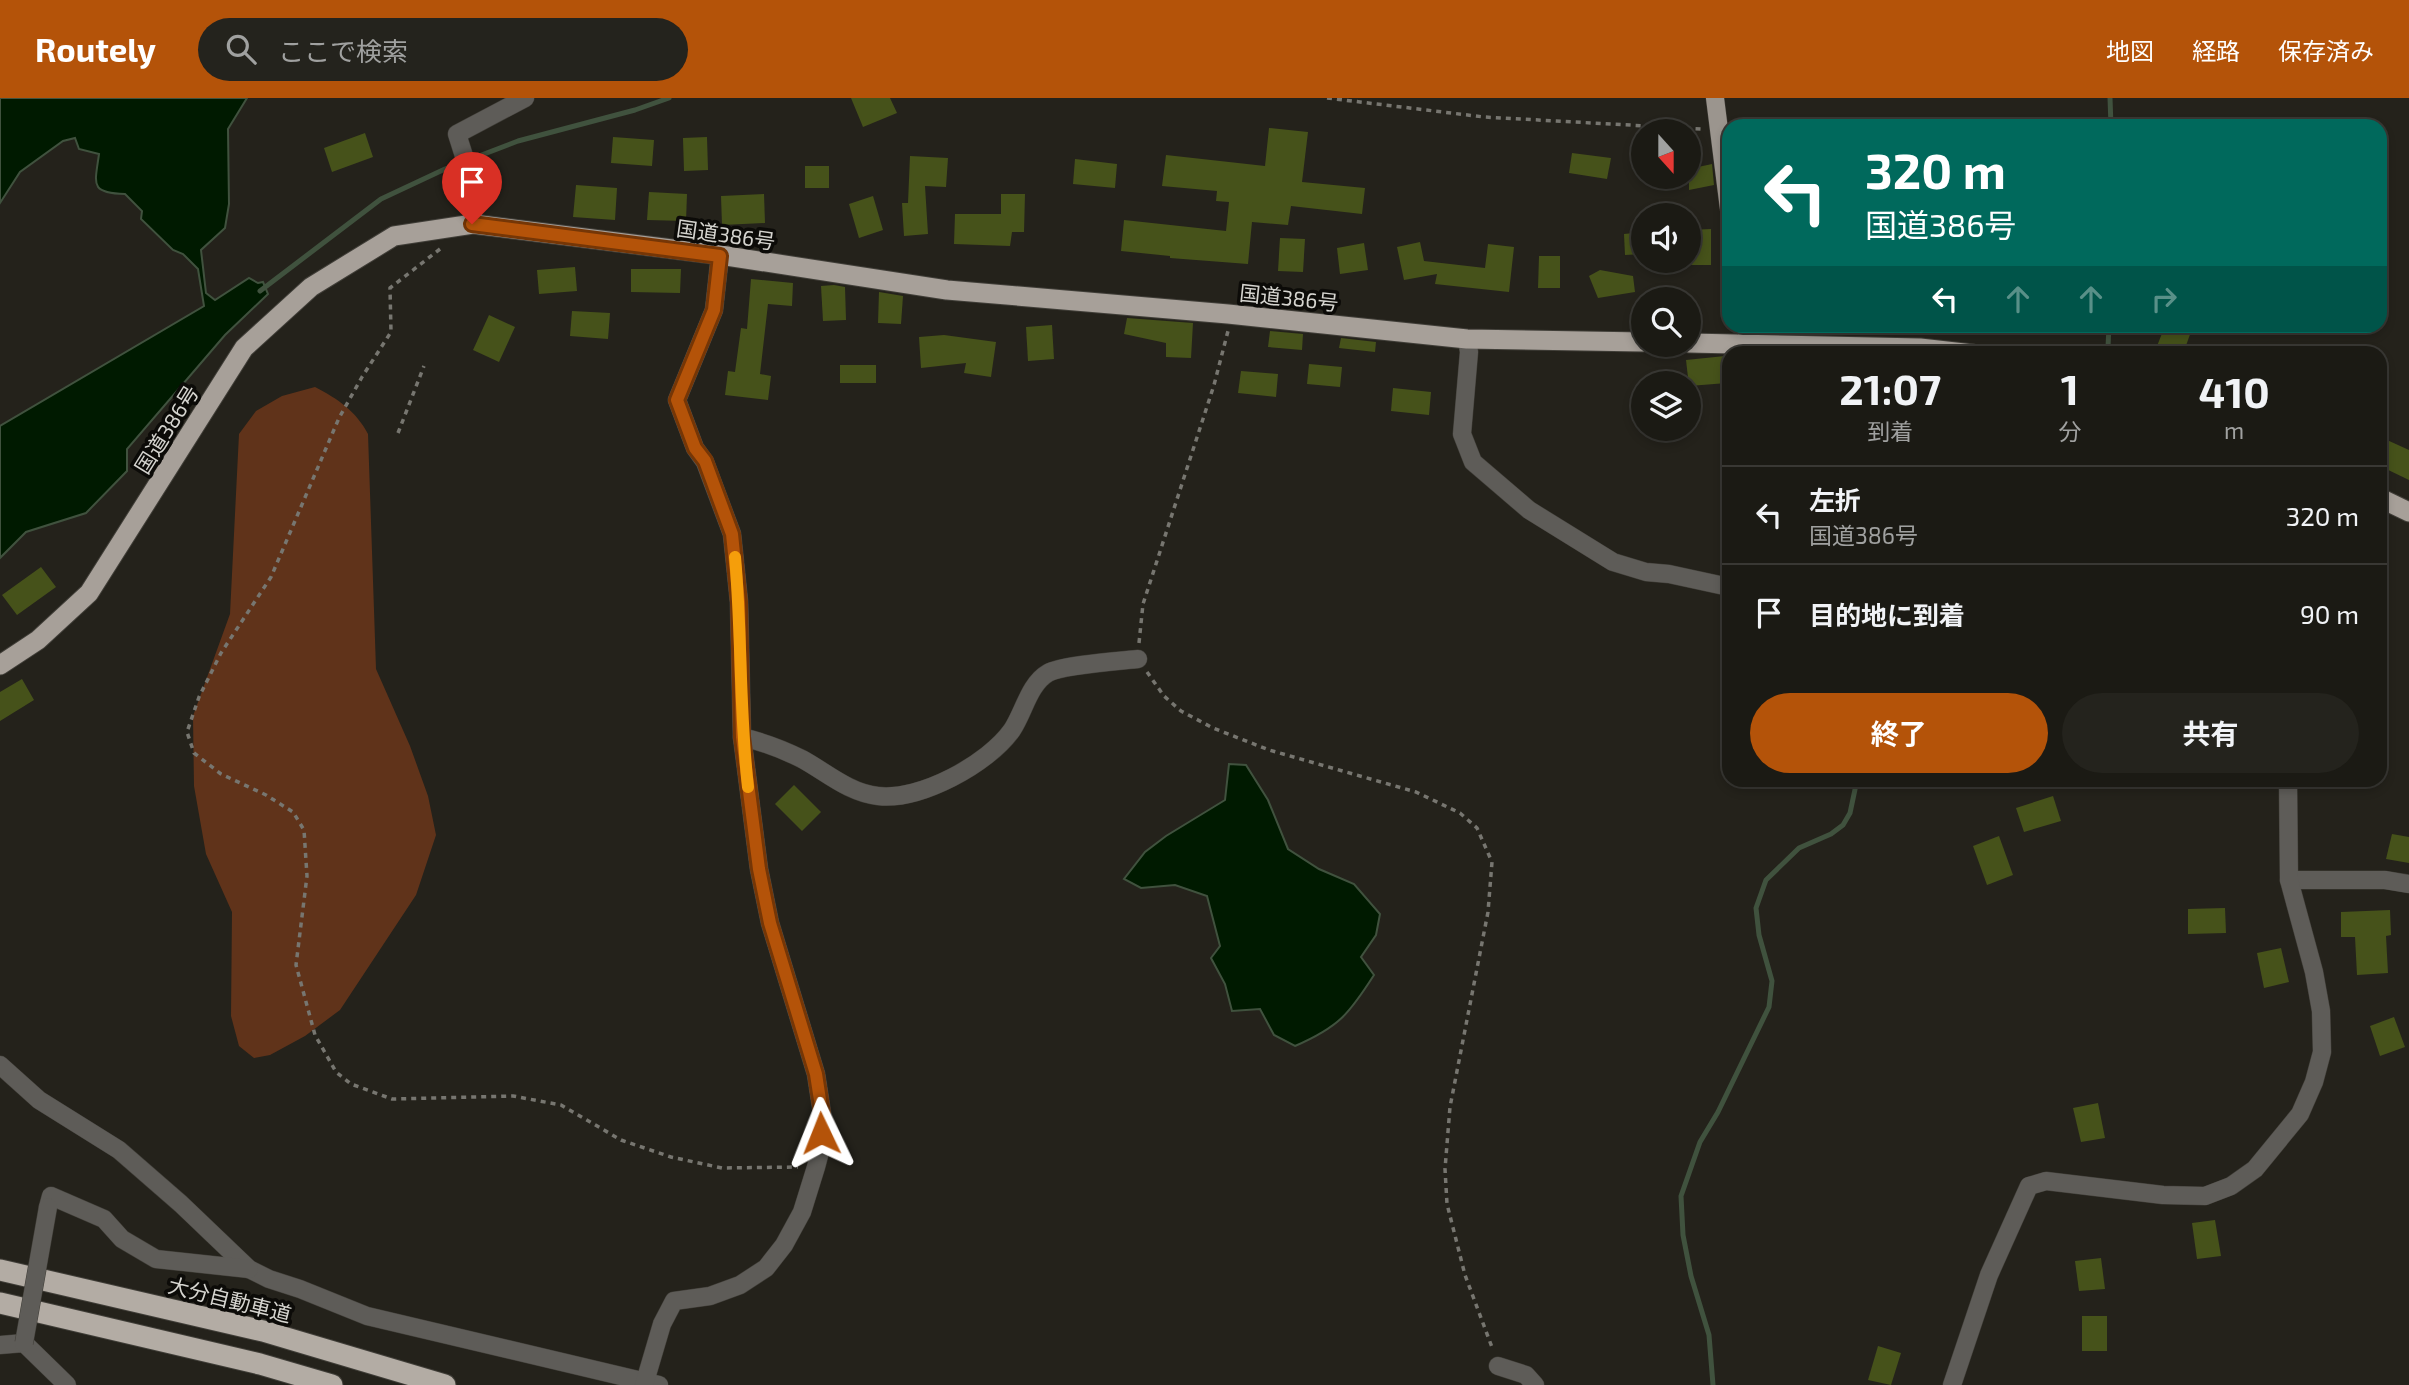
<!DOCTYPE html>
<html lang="ja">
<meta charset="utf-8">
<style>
body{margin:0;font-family:"Exo 2","Noto Sans JP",sans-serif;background:#24231d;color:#f1f3f6;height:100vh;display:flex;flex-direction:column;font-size:26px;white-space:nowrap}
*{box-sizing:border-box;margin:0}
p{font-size:23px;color:#a0a1a0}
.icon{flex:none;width:38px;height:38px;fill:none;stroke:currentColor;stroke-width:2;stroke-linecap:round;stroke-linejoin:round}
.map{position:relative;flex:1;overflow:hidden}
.side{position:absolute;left:1722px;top:248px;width:665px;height:441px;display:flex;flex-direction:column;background:#1b1a14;border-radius:21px;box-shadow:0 4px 10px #0003,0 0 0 2px #393834}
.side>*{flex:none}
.top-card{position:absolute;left:1722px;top:21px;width:665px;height:214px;border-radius:21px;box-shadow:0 4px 10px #0003,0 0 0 2px #393834;background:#00695c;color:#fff;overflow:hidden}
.needle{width:46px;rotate:159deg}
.tools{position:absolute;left:1631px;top:21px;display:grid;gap:14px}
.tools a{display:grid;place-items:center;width:70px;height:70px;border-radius:50%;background:#1b1a14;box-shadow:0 4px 10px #0003,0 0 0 2px #393834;font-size:35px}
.pin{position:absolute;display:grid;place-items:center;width:60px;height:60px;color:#fff;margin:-72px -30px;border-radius:50% 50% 50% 0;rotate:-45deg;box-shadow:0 0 7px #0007}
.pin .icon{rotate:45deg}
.me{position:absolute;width:77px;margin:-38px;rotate:358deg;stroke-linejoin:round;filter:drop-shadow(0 0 5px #0008)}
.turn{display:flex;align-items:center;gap:24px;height:147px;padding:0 28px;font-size:32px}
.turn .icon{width:91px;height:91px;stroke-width:2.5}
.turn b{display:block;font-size:49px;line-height:60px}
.lanes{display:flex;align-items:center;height:66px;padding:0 28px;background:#0003;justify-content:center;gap:35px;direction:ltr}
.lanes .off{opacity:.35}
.eta{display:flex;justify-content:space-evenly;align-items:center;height:119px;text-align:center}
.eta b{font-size:42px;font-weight:700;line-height:49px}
.action{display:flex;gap:14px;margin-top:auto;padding:14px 28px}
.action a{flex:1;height:80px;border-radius:42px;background:#b45309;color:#fff;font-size:28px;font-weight:700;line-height:80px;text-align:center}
.action a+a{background:#24231d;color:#f1f3f6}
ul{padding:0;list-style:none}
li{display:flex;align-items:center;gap:21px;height:98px;padding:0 28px;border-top:2px solid #393834}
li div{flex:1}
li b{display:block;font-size:26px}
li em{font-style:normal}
header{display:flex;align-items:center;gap:42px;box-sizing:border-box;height:98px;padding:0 35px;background:#b45309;color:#fff}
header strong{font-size:33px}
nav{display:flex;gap:38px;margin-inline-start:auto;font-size:24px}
.search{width:490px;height:63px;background:#24231d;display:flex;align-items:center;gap:18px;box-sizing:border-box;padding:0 24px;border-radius:38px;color:#a0a1a0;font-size:26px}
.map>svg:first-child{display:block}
.green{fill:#60331a}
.water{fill:#001a00;stroke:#40523e;stroke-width:2}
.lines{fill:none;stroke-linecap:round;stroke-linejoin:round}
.stream{stroke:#40523e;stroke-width:5}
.building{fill:#46521a}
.minor-casing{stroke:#403e38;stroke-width:19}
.primary-casing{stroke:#403e38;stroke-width:19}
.trunk-casing{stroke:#403e38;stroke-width:21}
.motorway-casing{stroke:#403e38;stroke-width:23}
.path{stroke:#777670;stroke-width:3.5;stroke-dasharray:5 5;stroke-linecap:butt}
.minor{stroke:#5e5c58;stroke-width:18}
.primary{stroke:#9b958e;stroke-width:18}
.trunk{stroke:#a7a099;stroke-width:19}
.motorway{stroke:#b3aca4;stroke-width:21}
.minor-bridge-casing{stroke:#403e38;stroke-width:19;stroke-linecap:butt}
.minor-bridge{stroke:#5e5c58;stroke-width:18}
.route-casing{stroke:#753606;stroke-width:18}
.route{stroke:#b45309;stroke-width:12}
.slow{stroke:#f59e0b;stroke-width:12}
.labels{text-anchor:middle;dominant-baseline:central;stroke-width:7;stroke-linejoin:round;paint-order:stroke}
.street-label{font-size:21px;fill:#d5d4cf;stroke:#0c0b08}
</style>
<header>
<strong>Routely</strong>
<div class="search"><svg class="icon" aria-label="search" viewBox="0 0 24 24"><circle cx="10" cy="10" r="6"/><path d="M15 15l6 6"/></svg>ここで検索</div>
<nav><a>地図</a><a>経路</a><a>保存済み</a></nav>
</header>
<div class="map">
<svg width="2409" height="1287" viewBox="0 0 2409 1287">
<rect width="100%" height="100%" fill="#24221b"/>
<!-- green -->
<path class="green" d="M315,289C338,301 356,313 368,336L376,571L410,648L428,698L436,737L416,797L340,912L305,938L270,957L254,960L239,948L231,918L232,814L206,756L194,688L193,618L230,516L239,336L256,313L282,298Z"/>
<!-- water -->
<g class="water">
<path d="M0,0H247L228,31L229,106L225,130L201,152L206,195L215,202L249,180L258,185L263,184L268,196L225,237L127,351V373L86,415L26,434L0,460V328L204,208L198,171L183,156L173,152L141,121L142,113L125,96C89,95 95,86 99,56L79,51L75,40L63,43L20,74L0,105Z"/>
<path d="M1229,666L1246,667L1268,702L1288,751L1319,771L1354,786L1380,816L1376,837L1361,859L1374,877C1349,916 1339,929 1295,948L1274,937L1260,911L1232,913L1225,886L1211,860L1220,848L1207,798L1175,787L1141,790L1124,781L1145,754L1166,738L1225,702Z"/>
</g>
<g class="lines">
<!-- stream -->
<g class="stream">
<polyline points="2110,0 2111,28"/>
<polyline points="260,193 381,101 445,71 518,43 635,12 669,0"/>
<polyline points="2108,249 2109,228"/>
<polyline points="1713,1287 1709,1237 1691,1178 1683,1137 1681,1098 1700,1044 1718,1014 1769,909 1772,883 1759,837 1756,810 1766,782 1799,750 1831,736 1843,727 1850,715 1857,682"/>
</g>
</g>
<!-- building -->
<g class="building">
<polygon points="851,0 890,0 897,15 863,29"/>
<polygon points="1269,30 1308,34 1302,84 1365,90 1362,116 1291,108 1288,127 1252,124 1248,166 1170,160 1170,158 1121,153 1124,122 1226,133 1229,104 1216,103 1217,93 1162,88 1166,57 1265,68"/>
<polygon points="365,35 373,59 332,74 324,50"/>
<polygon points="613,39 654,42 652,68 611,65"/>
<polygon points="707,39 708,72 684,73 683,40"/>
<polygon points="1572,55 1611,60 1607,81 1569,75"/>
<polygon points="910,58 948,60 946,89 925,88 928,136 904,138 902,105 908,105"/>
<polygon points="1075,61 1117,66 1115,90 1073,86"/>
<polygon points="1712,66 1714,87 1689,92 1689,71"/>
<rect x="805" y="68" width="24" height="22"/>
<polygon points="576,87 617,90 615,122 573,119"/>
<polygon points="649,94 687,96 686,123 647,122"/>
<polygon points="764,96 765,125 722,127 721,98"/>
<polygon points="1001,96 1025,96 1024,134 1012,134 1010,148 954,146 955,116 1001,116"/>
<polygon points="873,98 883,132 859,140 849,106"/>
<polygon points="1711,131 1711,167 1689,167 1689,132"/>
<polygon points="1643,134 1643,156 1625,157 1624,136"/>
<polygon points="1280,140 1305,141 1303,174 1278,173"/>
<polygon points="1420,144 1424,163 1485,170 1488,146 1514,149 1509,194 1435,186 1437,176 1404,182 1397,149"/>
<polygon points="1364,145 1368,172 1340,176 1337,150"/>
<polygon points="1539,158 1560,158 1560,190 1538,190"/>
<polygon points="575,169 577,193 539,196 537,172"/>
<polygon points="631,171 681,171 680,195 631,194"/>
<polygon points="1600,172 1633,178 1635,194 1598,200 1589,178"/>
<polygon points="751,181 793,185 792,208 768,206 760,276 771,278 768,302 725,297 728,273 735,274 741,230 747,231"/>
<polygon points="834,187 845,189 846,222 823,223 821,188"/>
<polygon points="879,194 903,198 901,226 878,225"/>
<polygon points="572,213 610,215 608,241 570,238"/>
<polygon points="489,217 515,229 499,264 473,252"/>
<polygon points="1127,220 1193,225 1191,260 1166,259 1166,245 1124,236"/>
<polygon points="1052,227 1054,261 1028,263 1026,229"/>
<polygon points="2165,228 2193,228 2183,256 2157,248"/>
<polygon points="1270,233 1303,236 1302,252 1268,249"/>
<polygon points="944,237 996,244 991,279 964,275 966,265 921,270 919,239"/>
<polygon points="1341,240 1376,244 1375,254 1339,250"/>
<polygon points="1725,258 1727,285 1689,288 1686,262"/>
<polygon points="1309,266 1342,269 1340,289 1307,286"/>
<rect x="840" y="267" width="36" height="18"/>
<polygon points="1241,273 1278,276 1276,299 1238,295"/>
<polygon points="1393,290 1431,294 1429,317 1391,313"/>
<polygon points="2387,342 2409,352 2409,382 2380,368 2380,356"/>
<polygon points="41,469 56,489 17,517 2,497"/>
<polygon points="22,581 34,602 0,623 0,594"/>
<polygon points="794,687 821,714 802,733 775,706"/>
<polygon points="2053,698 2061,723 2024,734 2016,710"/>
<polygon points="2392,736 2409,739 2409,765 2386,761"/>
<polygon points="1999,738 2013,777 1987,787 1973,748"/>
<polygon points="2225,810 2226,835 2188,836 2188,811"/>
<polygon points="2390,812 2391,837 2386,838 2388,875 2357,877 2355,839 2341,839 2341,814"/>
<polygon points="2281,850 2289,884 2264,890 2257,855"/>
<polygon points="2394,919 2405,949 2380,958 2370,928"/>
<polygon points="2098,1005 2105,1040 2081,1044 2073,1010"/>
<polygon points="2215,1122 2221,1158 2197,1161 2192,1125"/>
<polygon points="2101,1160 2105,1191 2079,1193 2075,1163"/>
<rect x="2082" y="1218" width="25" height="35"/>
<polygon points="1878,1248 1901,1255 1891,1287 1868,1282"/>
</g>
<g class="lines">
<defs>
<g id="minor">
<polyline points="473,126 471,80 457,36 525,0"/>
<polyline points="1467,241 1469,254 1462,336 1473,364 1529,412 1613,464 1646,474 1669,476 1729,489"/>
<path d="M742,639C763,644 782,651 802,661C826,674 849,695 878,698C920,703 988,666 1012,632C1024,614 1029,586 1048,575C1062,567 1120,563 1138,561"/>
<polyline points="2289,782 2385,782 2409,786"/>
<polyline points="0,967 39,1002 119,1052 181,1106 249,1171 269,1181 300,1191 367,1218 659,1287"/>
<polyline points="48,1109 51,1098 104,1121 122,1141 156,1161 249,1171"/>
<polyline points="0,1247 24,1245 67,1287"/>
<polyline points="1498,1268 1526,1277 1535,1287"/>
<polyline points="644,1287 662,1226 674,1203 710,1198 740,1187 766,1170 784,1147 802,1114 816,1069 820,1054 822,1015 816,976 770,825 759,771 742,639 739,504 732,436 705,364 695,350 677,302 714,212 720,157"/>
<polyline points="1952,1287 1989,1177 2029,1088 2046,1083 2163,1097 2205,1098 2231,1088 2255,1071 2300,1016 2314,984 2322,954 2321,913 2314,874 2289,782 2288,682"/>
</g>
<g id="primary">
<polyline points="1715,0 1729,111"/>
<polyline points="1746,228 1748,246"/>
</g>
<g id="trunk">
<polyline points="1689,245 1920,250 1973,256"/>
<polyline points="2380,400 2409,414"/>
<polyline points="0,567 38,542 89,495 244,250 311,189 394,138 473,126 720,157 947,192 1228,216 1467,241 1643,244"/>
</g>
<g id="motorway">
<polyline points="0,1172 263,1233 445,1287"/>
<polyline points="0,1205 260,1266 332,1287"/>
</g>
</defs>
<!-- minor casing -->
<use href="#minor" class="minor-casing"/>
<!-- primary casing -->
<use href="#primary" class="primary-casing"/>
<!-- trunk casing -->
<use href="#trunk" class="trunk-casing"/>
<!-- motorway casing -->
<use href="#motorway" class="motorway-casing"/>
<!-- path -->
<g class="path">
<polyline points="1327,0 1484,19 1701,31"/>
<polyline points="440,151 390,190 391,234 362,279 339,320 271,479 221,555 199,599 187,634 194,655 221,676 266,697 293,714 304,732 307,778 296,867 315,937 336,974 351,986 392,1001 513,998 561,1007 621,1042 671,1059 722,1070 798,1069"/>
<polyline points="398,335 424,268"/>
<polyline points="1139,545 1143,506 1214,287 1228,233"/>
<polyline points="1147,574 1164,598 1181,613 1213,630 1269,652 1416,694 1460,715 1477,730 1492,764 1488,814 1450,1009 1445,1071 1447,1106 1465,1177 1493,1252"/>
</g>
<!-- minor -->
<use href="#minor" class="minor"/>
<!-- primary -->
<use href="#primary" class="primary"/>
<!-- trunk -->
<use href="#trunk" class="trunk"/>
<!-- motorway -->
<use href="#motorway" class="motorway"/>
<defs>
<polyline id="minor-bridge" points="24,1245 48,1109"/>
</defs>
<!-- minor-bridge casing -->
<use href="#minor-bridge" class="minor-bridge-casing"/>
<!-- minor-bridge -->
<use href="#minor-bridge" class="minor-bridge"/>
</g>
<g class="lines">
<defs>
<polyline id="route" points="472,126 720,158 714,212 677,302 695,350 705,363 732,436 739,504 742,639 759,771 770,825 816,976 822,1015 821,1035"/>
</defs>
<!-- route casing -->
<use href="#route" class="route-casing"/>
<!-- route -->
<use href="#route" class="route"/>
<!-- slow -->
<path class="slow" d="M735,459C742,535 739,612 748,689"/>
</g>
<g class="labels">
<!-- street labels -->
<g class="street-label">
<text transform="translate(726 136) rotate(8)">国道386号</text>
<text transform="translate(1289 199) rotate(6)">国道386号</text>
<text transform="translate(166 331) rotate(-58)">国道386号</text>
<text transform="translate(230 1201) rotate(14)">大分自動車道</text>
</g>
</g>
</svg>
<div class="tools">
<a><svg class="needle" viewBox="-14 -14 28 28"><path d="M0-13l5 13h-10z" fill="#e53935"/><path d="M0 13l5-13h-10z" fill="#a0a1a0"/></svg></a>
<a><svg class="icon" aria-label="sound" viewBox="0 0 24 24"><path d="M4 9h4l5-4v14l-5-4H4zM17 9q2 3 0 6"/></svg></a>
<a><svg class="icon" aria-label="search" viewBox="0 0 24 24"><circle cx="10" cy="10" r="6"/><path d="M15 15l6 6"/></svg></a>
<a><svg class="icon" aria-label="layers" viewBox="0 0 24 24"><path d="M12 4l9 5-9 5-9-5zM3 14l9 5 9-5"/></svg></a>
</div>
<div class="pin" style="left:472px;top:126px;background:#d93025"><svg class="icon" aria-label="arrive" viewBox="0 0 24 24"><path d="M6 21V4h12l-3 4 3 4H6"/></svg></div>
<svg class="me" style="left:821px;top:1035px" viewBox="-20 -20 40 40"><path d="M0-17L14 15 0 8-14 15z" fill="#b45309" stroke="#fff" stroke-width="4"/></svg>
<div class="top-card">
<div class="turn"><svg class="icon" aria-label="left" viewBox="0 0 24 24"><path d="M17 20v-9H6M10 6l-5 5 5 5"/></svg><div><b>320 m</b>国道386号</div></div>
<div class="lanes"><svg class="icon" aria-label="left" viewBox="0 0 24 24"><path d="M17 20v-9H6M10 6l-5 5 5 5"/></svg><svg class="icon off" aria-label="ahead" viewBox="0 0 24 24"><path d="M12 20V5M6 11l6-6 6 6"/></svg><svg class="icon off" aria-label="ahead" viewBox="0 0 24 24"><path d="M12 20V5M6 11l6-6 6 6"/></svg><svg class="icon off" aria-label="right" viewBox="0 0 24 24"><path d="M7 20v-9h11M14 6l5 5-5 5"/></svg></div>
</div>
<section class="side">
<div class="eta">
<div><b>21:07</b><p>到着</p></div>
<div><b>1</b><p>分</p></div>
<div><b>410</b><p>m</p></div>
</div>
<ul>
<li><svg class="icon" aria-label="left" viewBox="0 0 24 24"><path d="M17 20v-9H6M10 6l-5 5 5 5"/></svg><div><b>左折</b><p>国道386号</p></div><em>320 m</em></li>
<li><svg class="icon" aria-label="arrive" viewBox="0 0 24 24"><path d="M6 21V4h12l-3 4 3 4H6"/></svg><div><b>目的地に到着</b></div><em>90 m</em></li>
</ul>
<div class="action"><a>終了</a><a>共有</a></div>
</section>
</div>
